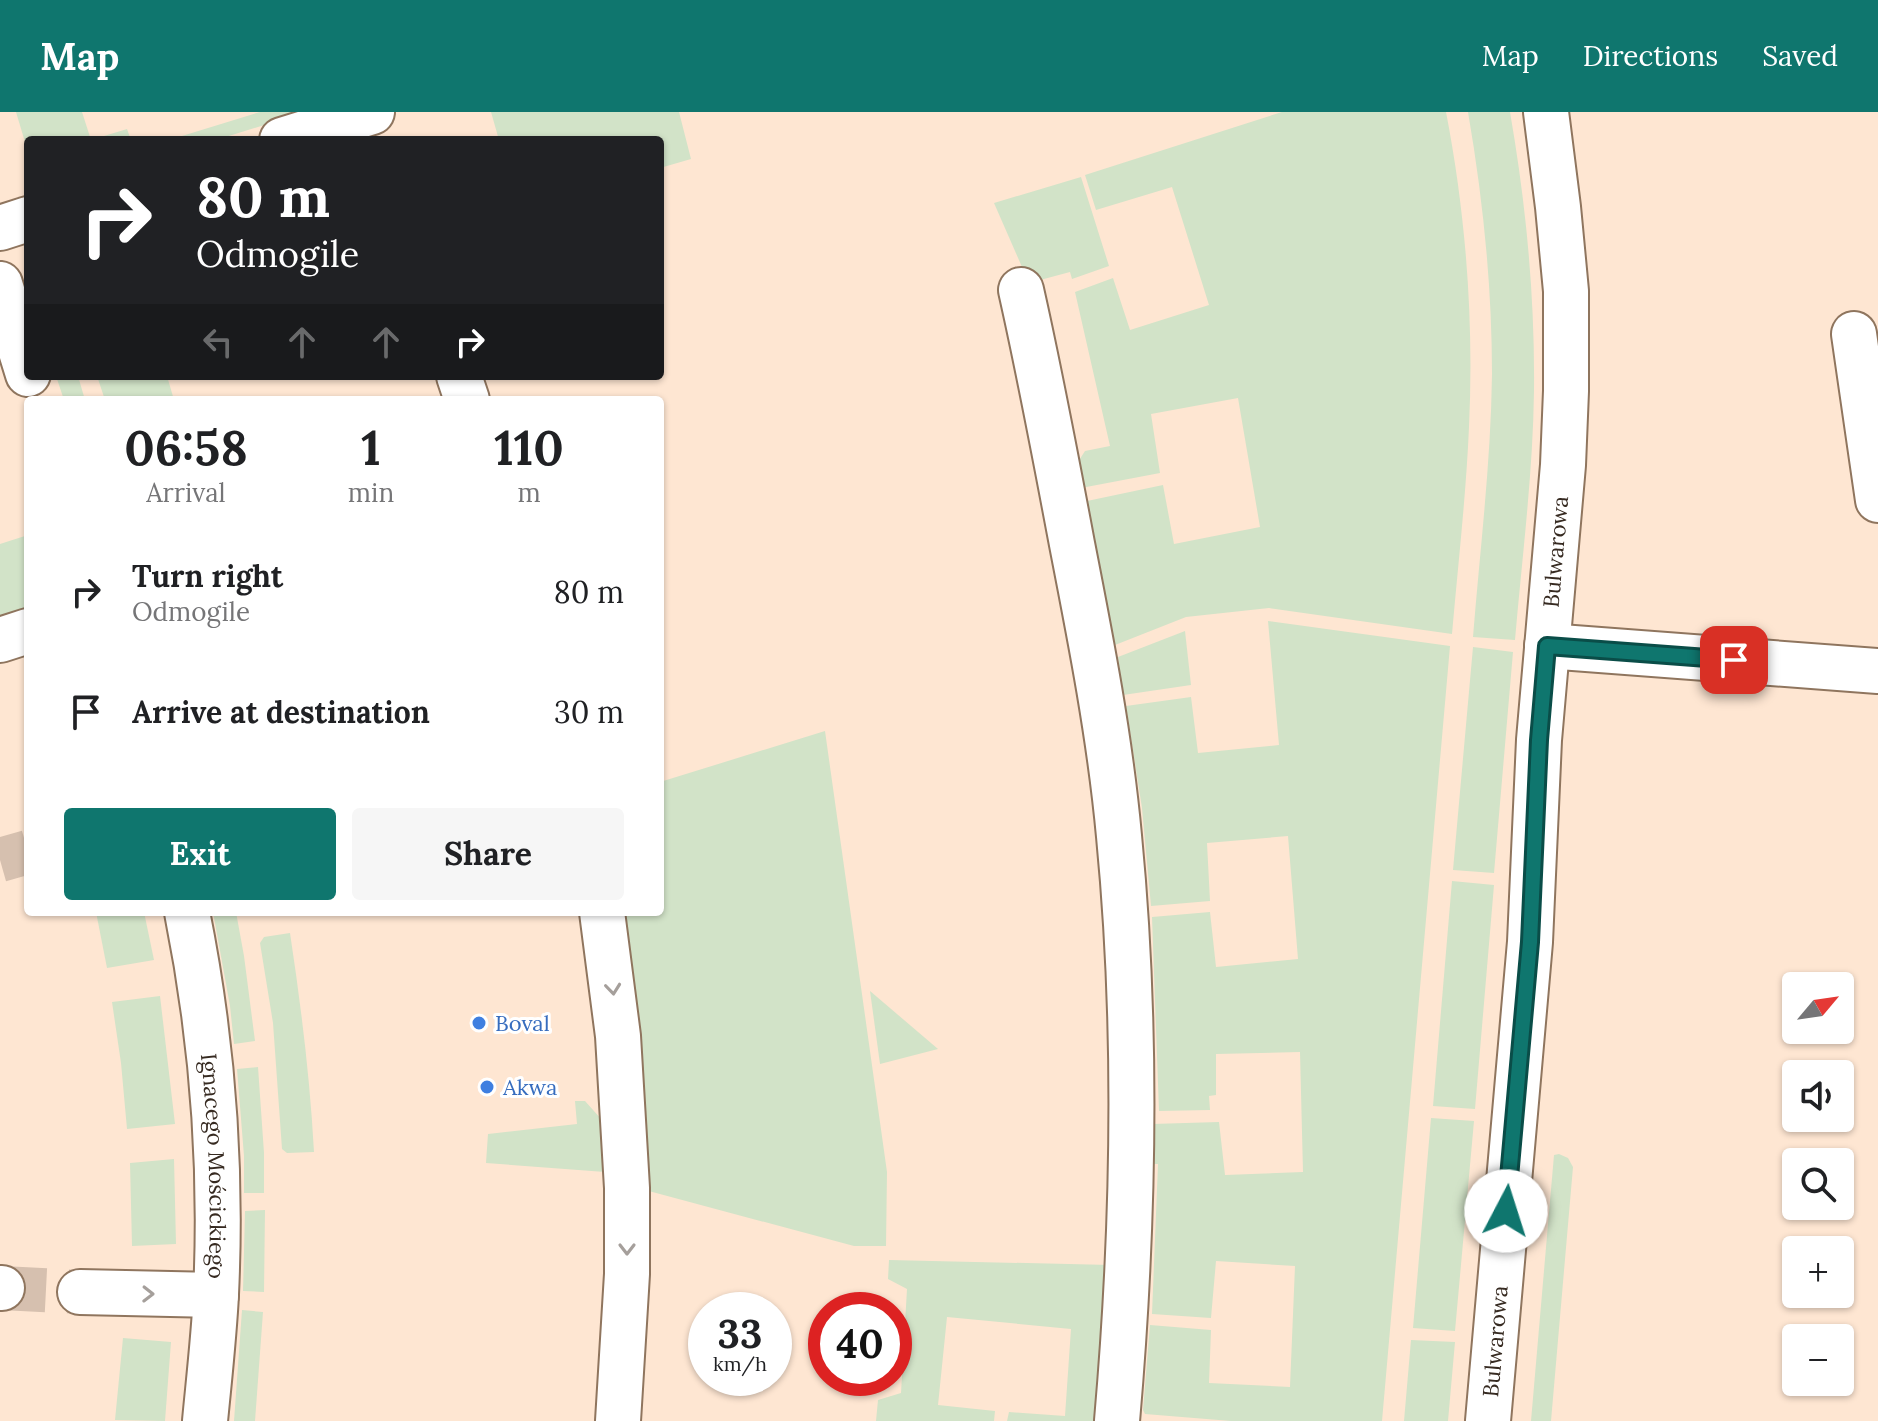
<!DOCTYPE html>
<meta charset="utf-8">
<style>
body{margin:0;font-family:Lora,serif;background:#f6f6f6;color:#202124;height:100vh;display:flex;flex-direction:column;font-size:30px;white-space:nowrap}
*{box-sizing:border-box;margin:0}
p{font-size:26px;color:#757577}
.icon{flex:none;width:44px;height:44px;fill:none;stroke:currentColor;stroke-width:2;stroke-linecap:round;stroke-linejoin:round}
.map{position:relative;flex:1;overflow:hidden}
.panel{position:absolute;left:24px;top:284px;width:640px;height:520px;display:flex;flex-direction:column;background:#fff;border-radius:8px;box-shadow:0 2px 6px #0004}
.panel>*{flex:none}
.guide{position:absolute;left:24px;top:24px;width:640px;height:244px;border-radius:8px;box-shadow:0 2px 6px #0004;background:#202124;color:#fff;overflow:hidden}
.needle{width:52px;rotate:61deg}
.fabs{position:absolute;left:1782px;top:860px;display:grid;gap:16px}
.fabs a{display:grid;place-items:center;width:72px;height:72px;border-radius:8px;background:#fff;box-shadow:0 2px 6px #0004;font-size:40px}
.speed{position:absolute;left:688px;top:1180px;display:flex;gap:16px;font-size:40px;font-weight:700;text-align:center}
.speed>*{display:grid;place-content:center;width:104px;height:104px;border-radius:50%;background:#fff;box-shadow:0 2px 6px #0004;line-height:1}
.speed small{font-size:20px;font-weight:400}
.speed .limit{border:12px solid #d22;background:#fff;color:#111}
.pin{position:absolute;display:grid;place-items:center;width:68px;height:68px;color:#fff;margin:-34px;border-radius:16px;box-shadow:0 4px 12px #0006}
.me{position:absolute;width:88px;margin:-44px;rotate:5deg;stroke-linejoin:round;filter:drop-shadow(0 0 6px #0008)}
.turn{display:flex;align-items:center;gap:28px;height:168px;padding:0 40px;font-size:36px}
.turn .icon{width:104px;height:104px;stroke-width:2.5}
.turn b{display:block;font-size:56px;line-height:68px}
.lanes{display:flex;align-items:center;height:76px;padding:0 40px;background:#0003;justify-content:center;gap:40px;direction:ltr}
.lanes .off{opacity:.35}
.eta{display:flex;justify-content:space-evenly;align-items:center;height:136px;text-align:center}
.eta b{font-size:48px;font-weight:700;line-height:56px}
.action{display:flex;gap:16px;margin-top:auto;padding:16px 40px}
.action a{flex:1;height:92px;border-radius:8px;background:#0f766e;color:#fff;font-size:32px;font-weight:700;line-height:92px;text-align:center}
.action a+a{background:#f6f6f6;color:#202124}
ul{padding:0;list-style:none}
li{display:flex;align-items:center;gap:24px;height:120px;padding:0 40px}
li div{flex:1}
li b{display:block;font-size:30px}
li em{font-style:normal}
header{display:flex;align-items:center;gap:48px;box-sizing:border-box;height:112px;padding:0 40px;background:#0f766e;color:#fff}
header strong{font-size:38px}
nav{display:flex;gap:44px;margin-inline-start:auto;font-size:28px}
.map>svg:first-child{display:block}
.green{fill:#d2e3c8}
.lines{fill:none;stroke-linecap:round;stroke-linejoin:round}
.minor-tunnel{stroke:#d6c0af;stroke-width:44;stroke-dasharray:44 22;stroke-linecap:butt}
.minor-casing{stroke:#8f755e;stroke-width:48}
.minor{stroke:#fff;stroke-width:44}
.oneway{stroke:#a59f9b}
.route-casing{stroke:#0a4d48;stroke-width:20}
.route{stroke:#0f766e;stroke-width:14}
.shop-dot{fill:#3f7fe0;stroke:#fff;stroke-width:3}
.labels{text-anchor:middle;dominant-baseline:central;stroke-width:6;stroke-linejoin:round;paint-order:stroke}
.street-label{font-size:22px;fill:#362a21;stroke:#fff}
.shop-label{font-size:22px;fill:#366cbe;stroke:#fff;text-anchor:start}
</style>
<header>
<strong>Map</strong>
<nav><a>Map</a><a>Directions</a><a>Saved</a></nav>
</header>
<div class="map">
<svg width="1878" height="1309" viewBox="0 0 1878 1309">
<rect width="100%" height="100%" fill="#fee6d2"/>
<!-- green -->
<g class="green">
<polygon points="16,0 82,0 91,28 127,17 131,28 28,28 28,40"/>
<polygon points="260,0 306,0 216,28 169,28"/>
<polygon points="491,0 679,0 691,47 660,56 660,28 499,28"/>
<path d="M1282,0H1446C1466,103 1474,210 1469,315C1466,384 1458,453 1452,522L1269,496L1186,505L1115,533L1087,389L1163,373L1174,432L1260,415L1238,286L1151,302L1160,361L1081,376L1076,353L1085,339L1110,334L1075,180L1113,166L1130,218L1209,193L1172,75L1096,98L1085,63Z"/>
<path d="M1468,0H1510C1526,92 1535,185 1534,279C1533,361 1522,446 1515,528L1473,525C1480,437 1491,350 1492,262C1492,174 1483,87 1468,0Z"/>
<polygon points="1081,65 1109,154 1072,167 1070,160 1029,171 994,91"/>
<polygon points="56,264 78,264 85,288 64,288"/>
<polygon points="97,264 167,264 174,288 105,288"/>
<polygon points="28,423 28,499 0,508 0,432"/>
<polygon points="1268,509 1450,534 1382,1309 1231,1309 1145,1302 1143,1298 1150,1213 1211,1218 1209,1271 1290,1275 1295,1154 1216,1149 1211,1206 1152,1202 1158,1052 1152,1052 1152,1012 1219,1010 1225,1063 1303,1060 1300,940 1216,942 1216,983 1209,984 1210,998 1159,999 1152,805 1210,800 1216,855 1298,847 1288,724 1207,731 1210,789 1151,794 1142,696 1126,594 1191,585 1198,641 1279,633"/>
<polygon points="1185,519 1191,573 1123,583 1118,545"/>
<polygon points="1473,535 1513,540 1494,761 1453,758"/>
<polygon points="825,619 887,1060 886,1134 854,1134 645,1078 620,800 660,800 660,670"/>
<polygon points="1452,769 1494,773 1475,997 1433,994"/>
<polygon points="96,800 144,800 154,848 107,856"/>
<polygon points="213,800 236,800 244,844 255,929 234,932 230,894"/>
<path d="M290,821C301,894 310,966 314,1040L287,1041L282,1037L273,911L260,831L264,825Z"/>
<polygon points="870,879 938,937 880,952"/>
<polygon points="160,884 175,1012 127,1017 121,951 112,890"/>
<polygon points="258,955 264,1041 264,1081 244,1081 244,1044 237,957"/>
<polygon points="575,989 585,989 602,1008 605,1060 486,1051 488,1022 577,1012"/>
<polygon points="1431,1006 1474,1009 1455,1219 1413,1216"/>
<polygon points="1559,1042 1568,1046 1573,1055 1551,1309 1531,1309 1554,1043"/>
<polygon points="174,1047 176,1132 132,1134 130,1051"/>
<polygon points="265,1098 264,1180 243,1179 245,1099"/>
<polygon points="889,1148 1111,1153 1098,1309 1007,1309 1009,1300 1065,1304 1071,1217 947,1205 938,1293 995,1299 994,1309 876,1309 878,1288 901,1281 907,1177 888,1167"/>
<polygon points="242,1198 263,1200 255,1309 234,1309"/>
<polygon points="123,1226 171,1230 165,1309 115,1308"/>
<polygon points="1411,1228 1455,1230 1448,1309 1404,1309"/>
</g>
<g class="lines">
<!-- minor-tunnel -->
<g class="minor-tunnel">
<polyline points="0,748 28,740"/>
<polyline points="2,1176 80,1180"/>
</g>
<defs>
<g id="minor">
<polyline points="282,28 372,0"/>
<polyline points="0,116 28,107"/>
<polyline points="0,172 28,262"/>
<path d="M1021,178C1040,262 1056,347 1072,432C1091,529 1110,626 1119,724C1138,919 1134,1114 1117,1309"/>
<polyline points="1854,222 1878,388"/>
<polyline points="459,264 467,288"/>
<polyline points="0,528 28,519"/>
<polyline points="1547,534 1878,559"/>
<path id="s1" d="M187,800C212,924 222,1055 216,1182C214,1224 209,1267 205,1309"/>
<polyline points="602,800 618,924 627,1076 627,1162 618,1309"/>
<polyline points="0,1176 2,1176"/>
<polyline points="80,1180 216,1183"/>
<path id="s2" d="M1488,1309L1530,830L1539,628L1563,353L1566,279V179L1558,95L1546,0"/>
</g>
</defs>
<!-- minor casing -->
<use href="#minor" class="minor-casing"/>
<!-- minor -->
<use href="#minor" class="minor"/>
</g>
<!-- one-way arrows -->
<defs><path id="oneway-chevron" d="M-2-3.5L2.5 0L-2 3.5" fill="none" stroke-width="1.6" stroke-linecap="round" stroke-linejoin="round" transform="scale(2)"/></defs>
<g class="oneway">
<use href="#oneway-chevron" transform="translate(613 877) rotate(84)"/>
<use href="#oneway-chevron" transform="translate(627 1137) rotate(90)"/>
<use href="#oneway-chevron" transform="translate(148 1182) rotate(1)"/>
</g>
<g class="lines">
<defs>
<polyline id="route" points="1506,1099 1530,830 1539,628 1547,534 1734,548"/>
</defs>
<!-- route casing -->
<use href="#route" class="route-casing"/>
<!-- route -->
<use href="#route" class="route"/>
</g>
<!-- markers -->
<g class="shop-dot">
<circle cx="479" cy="911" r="8"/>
<circle cx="487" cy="975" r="8"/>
</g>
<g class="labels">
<!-- street labels -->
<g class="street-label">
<text stroke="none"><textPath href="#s2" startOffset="872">Bulwarowa</textPath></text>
<text stroke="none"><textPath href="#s1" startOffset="256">Ignacego Mościckiego</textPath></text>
<text stroke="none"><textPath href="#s2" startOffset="80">Bulwarowa</textPath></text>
</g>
<!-- shop labels -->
<g class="shop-label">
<text x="495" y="911">Boval</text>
<text x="503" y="975">Akwa</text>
</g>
</g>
</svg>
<div class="fabs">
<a><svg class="needle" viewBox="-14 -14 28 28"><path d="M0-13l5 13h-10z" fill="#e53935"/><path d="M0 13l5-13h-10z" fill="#757577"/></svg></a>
<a><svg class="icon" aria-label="sound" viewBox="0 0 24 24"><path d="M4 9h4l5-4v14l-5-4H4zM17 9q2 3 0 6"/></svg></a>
<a><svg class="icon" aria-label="search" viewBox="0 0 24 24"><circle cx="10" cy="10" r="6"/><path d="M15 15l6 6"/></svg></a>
<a>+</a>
<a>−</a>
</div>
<div class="speed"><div>33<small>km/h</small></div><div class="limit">40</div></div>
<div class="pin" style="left:1734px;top:548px;background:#d93025"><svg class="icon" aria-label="arrive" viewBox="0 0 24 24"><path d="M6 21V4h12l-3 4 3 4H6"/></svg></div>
<svg class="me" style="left:1506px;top:1099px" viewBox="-20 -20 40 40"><circle r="19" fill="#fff"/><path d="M0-13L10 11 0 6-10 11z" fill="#0f766e"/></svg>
<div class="guide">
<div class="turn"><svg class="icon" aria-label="right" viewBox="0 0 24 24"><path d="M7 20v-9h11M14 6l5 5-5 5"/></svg><div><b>80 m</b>Odmogile</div></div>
<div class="lanes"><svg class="icon off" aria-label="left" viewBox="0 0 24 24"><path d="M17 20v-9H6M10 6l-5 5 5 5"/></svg><svg class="icon off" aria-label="ahead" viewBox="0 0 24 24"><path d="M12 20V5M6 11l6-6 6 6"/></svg><svg class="icon off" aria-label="ahead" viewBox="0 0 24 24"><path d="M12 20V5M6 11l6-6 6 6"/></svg><svg class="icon" aria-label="right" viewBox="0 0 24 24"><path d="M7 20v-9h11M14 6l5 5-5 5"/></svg></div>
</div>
<section class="panel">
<div class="eta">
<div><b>06:58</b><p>Arrival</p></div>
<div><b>1</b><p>min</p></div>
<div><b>110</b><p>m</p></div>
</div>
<ul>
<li><svg class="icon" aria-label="right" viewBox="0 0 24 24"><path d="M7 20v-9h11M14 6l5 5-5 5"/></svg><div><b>Turn right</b><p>Odmogile</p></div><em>80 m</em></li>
<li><svg class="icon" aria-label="arrive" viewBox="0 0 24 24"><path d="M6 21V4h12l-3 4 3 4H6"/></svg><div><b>Arrive at destination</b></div><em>30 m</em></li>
</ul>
<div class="action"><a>Exit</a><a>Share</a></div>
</section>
</div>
